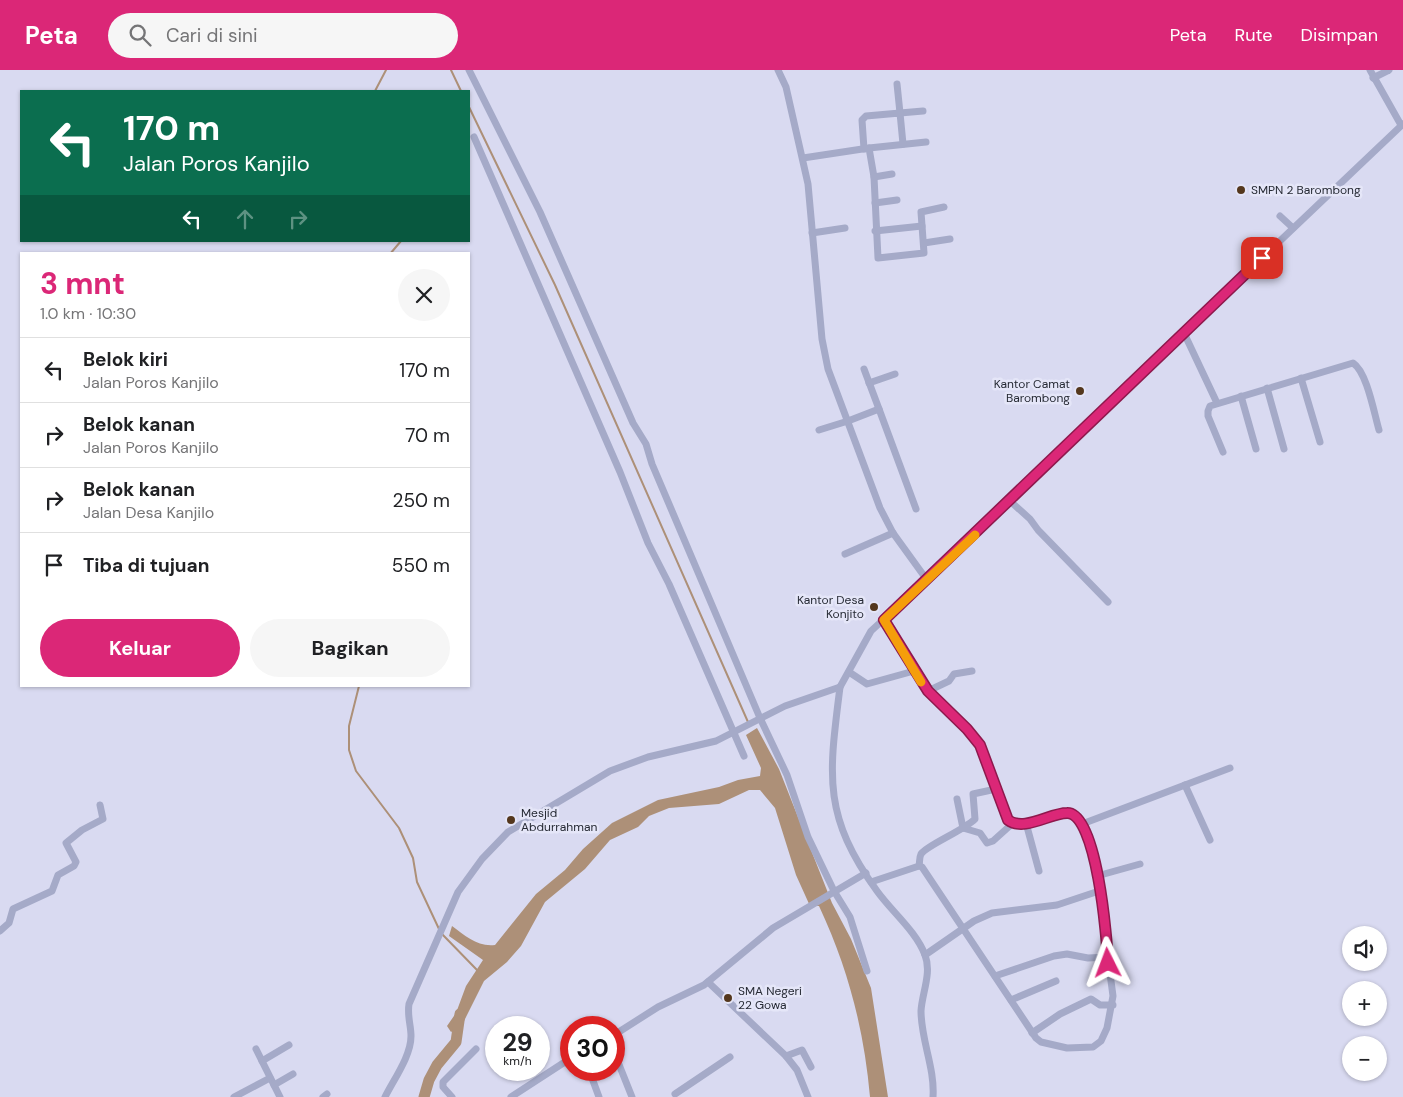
<!DOCTYPE html>
<html lang="id">
<meta charset="utf-8">
<style>
body{margin:0;font-family:"DM Sans",sans-serif;background:#f6f6f6;color:#202124;height:100vh;display:flex;flex-direction:column;font-size:19px;white-space:nowrap}
*{box-sizing:border-box;margin:0}
p{font-size:16px;color:#757577}
.icon{flex:none;width:28px;height:28px;fill:none;stroke:currentColor;stroke-width:2;stroke-linecap:round;stroke-linejoin:round}
.map{position:relative;flex:1;overflow:hidden}
.sheet{position:absolute;left:20px;top:182px;width:450px;height:435px;display:flex;flex-direction:column;background:#fff;border-radius:0px;box-shadow:0 1px 4px #0004}
.sheet>*{flex:none}
.hud{position:absolute;left:20px;top:20px;width:450px;height:152px;border-radius:0px;box-shadow:0 1px 4px #0004;background:#0b6e4f;color:#fff;overflow:hidden}
.controls{position:absolute;left:1342px;top:856px;display:grid;gap:10px}
.controls a{display:grid;place-items:center;width:45px;height:45px;border-radius:50%;background:#fff;box-shadow:0 1px 4px #0004;font-size:25px}
.speed{position:absolute;left:485px;top:946px;display:flex;gap:10px;font-size:25px;font-weight:700;text-align:center}
.speed>*{display:grid;place-content:center;width:65px;height:65px;border-radius:50%;background:#fff;box-shadow:0 1px 4px #0004;line-height:1}
.speed small{font-size:12px;font-weight:400}
.speed .limit{border:8px solid #d22;background:#fff;color:#111}
.pin{position:absolute;display:grid;place-items:center;width:42px;height:42px;color:#fff;margin:-21px;border-radius:10px;box-shadow:0 2px 8px #0006}
.me{position:absolute;width:55px;margin:-28px;rotate:357deg;stroke-linejoin:round;filter:drop-shadow(0 0 4px #0008)}
.turn{display:flex;align-items:center;gap:18px;height:105px;padding:0 20px;font-size:22px}
.turn .icon{width:65px;height:65px;stroke-width:2.5}
.turn b{display:block;font-size:35px;line-height:42px}
.lanes{display:flex;align-items:center;height:48px;padding:0 20px;background:#0003;justify-content:center;gap:25px;direction:ltr}
.lanes .off{opacity:.35}
.round{display:grid;place-items:center;flex:none;width:52px;height:52px;border-radius:26px;background:#f6f6f6}
.head{display:flex;align-items:center;justify-content:space-between;height:85px;padding:0 20px}
h1{font-size:30px;font-weight:700;line-height:38px;color:#db2777}
.cta{display:flex;gap:10px;margin-top:auto;padding:10px 20px}
.cta a{flex:1;height:58px;border-radius:30px;background:#db2777;color:#fff;font-size:20px;font-weight:700;line-height:58px;text-align:center}
.cta a+a{background:#f6f6f6;color:#202124}
ul{padding:0;list-style:none}
li{display:flex;align-items:center;gap:15px;height:65px;padding:0 20px;border-top:1px solid #e0e0e0}
li div{flex:1}
li b{display:block;font-size:19px}
li em{font-style:normal}
header{display:flex;align-items:center;gap:30px;box-sizing:border-box;height:70px;padding:0 25px;background:#db2777;color:#fff}
header strong{font-size:24px}
nav{display:flex;gap:28px;margin-inline-start:auto;font-size:18px}
.search{width:350px;height:45px;background:#f6f6f6;display:flex;align-items:center;gap:12px;box-sizing:border-box;padding:0 18px;border-radius:28px;color:#757577;font-size:19px}
.map>svg:first-child{display:block}
.water{fill:#ad9078}
.lines{fill:none;stroke-linecap:round;stroke-linejoin:round}
.stream{stroke:#ad9078;stroke-width:2}
.river{stroke:#ad9078;stroke-width:11}
.street{stroke:#a5aac8;stroke-width:7}
.route-casing{stroke:#8e194d;stroke-width:12}
.route{stroke:#db2777;stroke-width:9}
.slow{stroke:#f59e0b;stroke-width:9}
.poi-dot{fill:#54371d;stroke:#e5e6f8;stroke-width:2}
.labels{text-anchor:middle;dominant-baseline:central;stroke-width:5;stroke-linejoin:round;paint-order:stroke}
.poi-label{font-size:12px;fill:#262a34;stroke:#e5e6f8;text-anchor:start}
</style>
<header>
<strong>Peta</strong>
<div class="search"><svg class="icon" aria-label="search" viewBox="0 0 24 24"><circle cx="10" cy="10" r="6"/><path d="M15 15l6 6"/></svg>Cari di sini</div>
<nav><a>Peta</a><a>Rute</a><a>Disimpan</a></nav>
</header>
<div class="map">
<svg width="1403" height="1027" viewBox="0 0 1403 1027">
<rect width="100%" height="100%" fill="#d9daf1"/>
<!-- water -->
<path class="water" d="M757,658L779,699L832,833L851,869L871,918L888,1027H870C864,959 848,898 819,836H810L796,805L775,738L760,720H749L719,734L669,738L649,746L638,757L610,770L585,799L545,832L521,876L507,892L484,911L462,955L451,962L447,956L456,943L466,916L483,890L449,866L452,856C466,866 477,877 495,875L536,824L565,800L583,779L612,753L658,730L719,717L738,710L760,706L761,698L746,665Z"/>
<g class="lines">
<!-- stream -->
<g class="stream">
<polyline points="451,0 461,21"/>
<polyline points="375,21 386,0"/>
<polyline points="469,37 555,215 748,652"/>
<polyline points="390,184 401,171"/>
<polyline points="359,616 349,656 349,680 356,701 399,758 413,788 417,812 439,859"/>
<polyline points="441,863 478,901"/>
</g>
<!-- river -->
<polyline class="river" points="424,1027 429,1010 437,995 456,972 460,944"/>
<!-- street -->
<g class="street">
<polyline points="469,0 540,142 633,353 646,374 652,394 760,648 787,705 808,767 834,821 850,847 867,901"/>
<polyline points="778,0 786,17 808,114 822,269 828,299 880,438 893,463 927,510"/>
<polyline points="1370,0 1401,55"/>
<polyline points="1373,8 1389,0"/>
<polyline points="897,14 900,43 923,41"/>
<polyline points="474,67 620,402 648,473 669,514 744,686"/>
<polyline points="869,78 926,72"/>
<polyline points="864,79 862,50 866,46 900,43 903,74"/>
<polyline points="803,88 869,78 874,107 878,188 924,183 921,142 944,137"/>
<polyline points="874,107 892,104"/>
<polyline points="875,133 897,130"/>
<polyline points="1280,146 1293,158"/>
<polyline points="875,161 922,156"/>
<polyline points="812,163 845,158"/>
<polyline points="924,173 950,169"/>
<polyline points="1184,263 1217,333"/>
<polyline points="864,299 879,339"/>
<polyline points="1301,308 1320,372"/>
<polyline points="869,313 895,304"/>
<polyline points="1267,318 1284,379"/>
<polyline points="1241,326 1256,379"/>
<polyline points="819,360 848,351 879,339 916,439"/>
<path d="M1223,382L1208,346V341L1210,336L1353,293C1367,302 1374,343 1379,360"/>
<polyline points="1010,431 1030,449 1038,460 1108,532"/>
<polyline points="845,484 893,463"/>
<polyline points="849,602 867,614 914,601"/>
<path d="M840,617C829,705 822,745 877,821C892,842 916,861 925,885C932,903 922,923 921,941C921,970 935,998 933,1027"/>
<polyline points="928,621 949,611 954,604 972,601"/>
<polyline points="1185,715 1210,770"/>
<polyline points="957,729 963,758"/>
<polyline points="1026,753 1039,801"/>
<polyline points="1082,754 1230,698"/>
<polyline points="963,758 980,763 987,773 993,771 1013,753"/>
<path d="M919,796C920,792 919,788 921,784C927,775 963,761 975,749L973,724L996,719"/>
<polyline points="1097,806 1140,794"/>
<path d="M871,812L919,796L922,797L1036,968L1041,972L1067,978L1093,977L1101,971L1107,958L1113,926L1094,783C1091,769 1084,746 1068,743C1052,746 1023,760 1008,750L980,675L967,659L928,621L884,550"/>
<polyline points="0,861 9,853 13,839 52,821 58,805 74,796 76,792 66,773 82,760 103,749 100,735"/>
<polyline points="925,885 974,851 992,843 1057,835 1099,821"/>
<polyline points="995,906 1054,886 1067,884 1088,888 1108,887"/>
<polyline points="708,912 786,986 797,1000 808,1027"/>
<polyline points="1011,930 1056,911"/>
<polyline points="1032,963 1060,944 1091,929 1100,935 1113,935"/>
<polyline points="614,965 658,937 704,915 773,858 866,803"/>
<polyline points="256,979 280,1027"/>
<polyline points="786,986 802,980 811,997"/>
<polyline points="262,991 289,975"/>
<polyline points="618,992 632,1027"/>
<polyline points="589,1000 599,1027"/>
<polyline points="274,1015 293,1004"/>
<polyline points="675,1024 730,987"/>
<polyline points="234,1027 270,1008"/>
<polyline points="323,1027 327,1024"/>
<path d="M385,1027C394,1009 411,986 411,966C411,955 407,946 409,934L458,822L482,789L508,762L610,701L648,687L716,671L785,636L840,617L871,561L966,474L1125,318L1403,54"/>
<polyline points="452,1027 443,1017 443,1012 476,979"/>
<polyline points="511,1027 571,988"/>
</g>
</g>
<g class="lines">
<defs>
<path id="route" d="M1108,893C1107,869 1097,742 1067,743C1050,743 1024,762 1008,750L980,675L967,659L928,621L884,550L1262,188"/>
</defs>
<!-- route casing -->
<use href="#route" class="route-casing"/>
<!-- route -->
<use href="#route" class="route"/>
<!-- slow -->
<polyline class="slow" points="921,612 884,550 975,465"/>
</g>
<!-- markers -->
<g class="poi-dot">
<circle cx="1241" cy="120" r="5"/>
<circle cx="1080" cy="321" r="5"/>
<circle cx="874" cy="537" r="5"/>
<circle cx="511" cy="750" r="5"/>
<circle cx="728" cy="928" r="5"/>
</g>
<g class="labels">
<!-- poi labels -->
<g class="poi-label">
<text x="1251" y="120">SMPN 2 Barombong</text>
<text x="1070" y="314" text-anchor="end">Kantor Camat<tspan x="1070" dy="14">Barombong</tspan></text>
<text x="864" y="530" text-anchor="end">Kantor Desa<tspan x="864" dy="14">Konjito</tspan></text>
<text x="521" y="743">Mesjid<tspan x="521" dy="14">Abdurrahman</tspan></text>
<text x="738" y="921">SMA Negeri<tspan x="738" dy="14">22 Gowa</tspan></text>
</g>
</g>
</svg>
<div class="controls">
<a><svg class="icon" aria-label="sound" viewBox="0 0 24 24"><path d="M4 9h4l5-4v14l-5-4H4zM17 9q2 3 0 6"/></svg></a>
<a>+</a>
<a>−</a>
</div>
<div class="speed"><div>29<small>km/h</small></div><div class="limit">30</div></div>
<div class="pin" style="left:1262px;top:188px;background:#d93025"><svg class="icon" aria-label="arrive" viewBox="0 0 24 24"><path d="M6 21V4h12l-3 4 3 4H6"/></svg></div>
<svg class="me" style="left:1108px;top:893px" viewBox="-20 -20 40 40"><path d="M0-17L14 15 0 8-14 15z" fill="#db2777" stroke="#fff" stroke-width="4"/></svg>
<div class="hud">
<div class="turn"><svg class="icon" aria-label="left" viewBox="0 0 24 24"><path d="M17 20v-9H6M10 6l-5 5 5 5"/></svg><div><b>170 m</b>Jalan Poros Kanjilo</div></div>
<div class="lanes"><svg class="icon" aria-label="left" viewBox="0 0 24 24"><path d="M17 20v-9H6M10 6l-5 5 5 5"/></svg><svg class="icon off" aria-label="ahead" viewBox="0 0 24 24"><path d="M12 20V5M6 11l6-6 6 6"/></svg><svg class="icon off" aria-label="right" viewBox="0 0 24 24"><path d="M7 20v-9h11M14 6l5 5-5 5"/></svg></div>
</div>
<section class="sheet">
<div class="head"><div><h1>3 mnt</h1><p>1.0 km · 10:30</p></div><a class="round"><svg class="icon" aria-label="close" viewBox="0 0 24 24"><path d="M6 6l12 12M18 6L6 18"/></svg></a></div>
<ul>
<li><svg class="icon" aria-label="left" viewBox="0 0 24 24"><path d="M17 20v-9H6M10 6l-5 5 5 5"/></svg><div><b>Belok kiri</b><p>Jalan Poros Kanjilo</p></div><em>170 m</em></li>
<li><svg class="icon" aria-label="right" viewBox="0 0 24 24"><path d="M7 20v-9h11M14 6l5 5-5 5"/></svg><div><b>Belok kanan</b><p>Jalan Poros Kanjilo</p></div><em>70 m</em></li>
<li><svg class="icon" aria-label="right" viewBox="0 0 24 24"><path d="M7 20v-9h11M14 6l5 5-5 5"/></svg><div><b>Belok kanan</b><p>Jalan Desa Kanjilo</p></div><em>250 m</em></li>
<li><svg class="icon" aria-label="arrive" viewBox="0 0 24 24"><path d="M6 21V4h12l-3 4 3 4H6"/></svg><div><b>Tiba di tujuan</b></div><em>550 m</em></li>
</ul>
<div class="cta"><a>Keluar</a><a>Bagikan</a></div>
</section>
</div>
